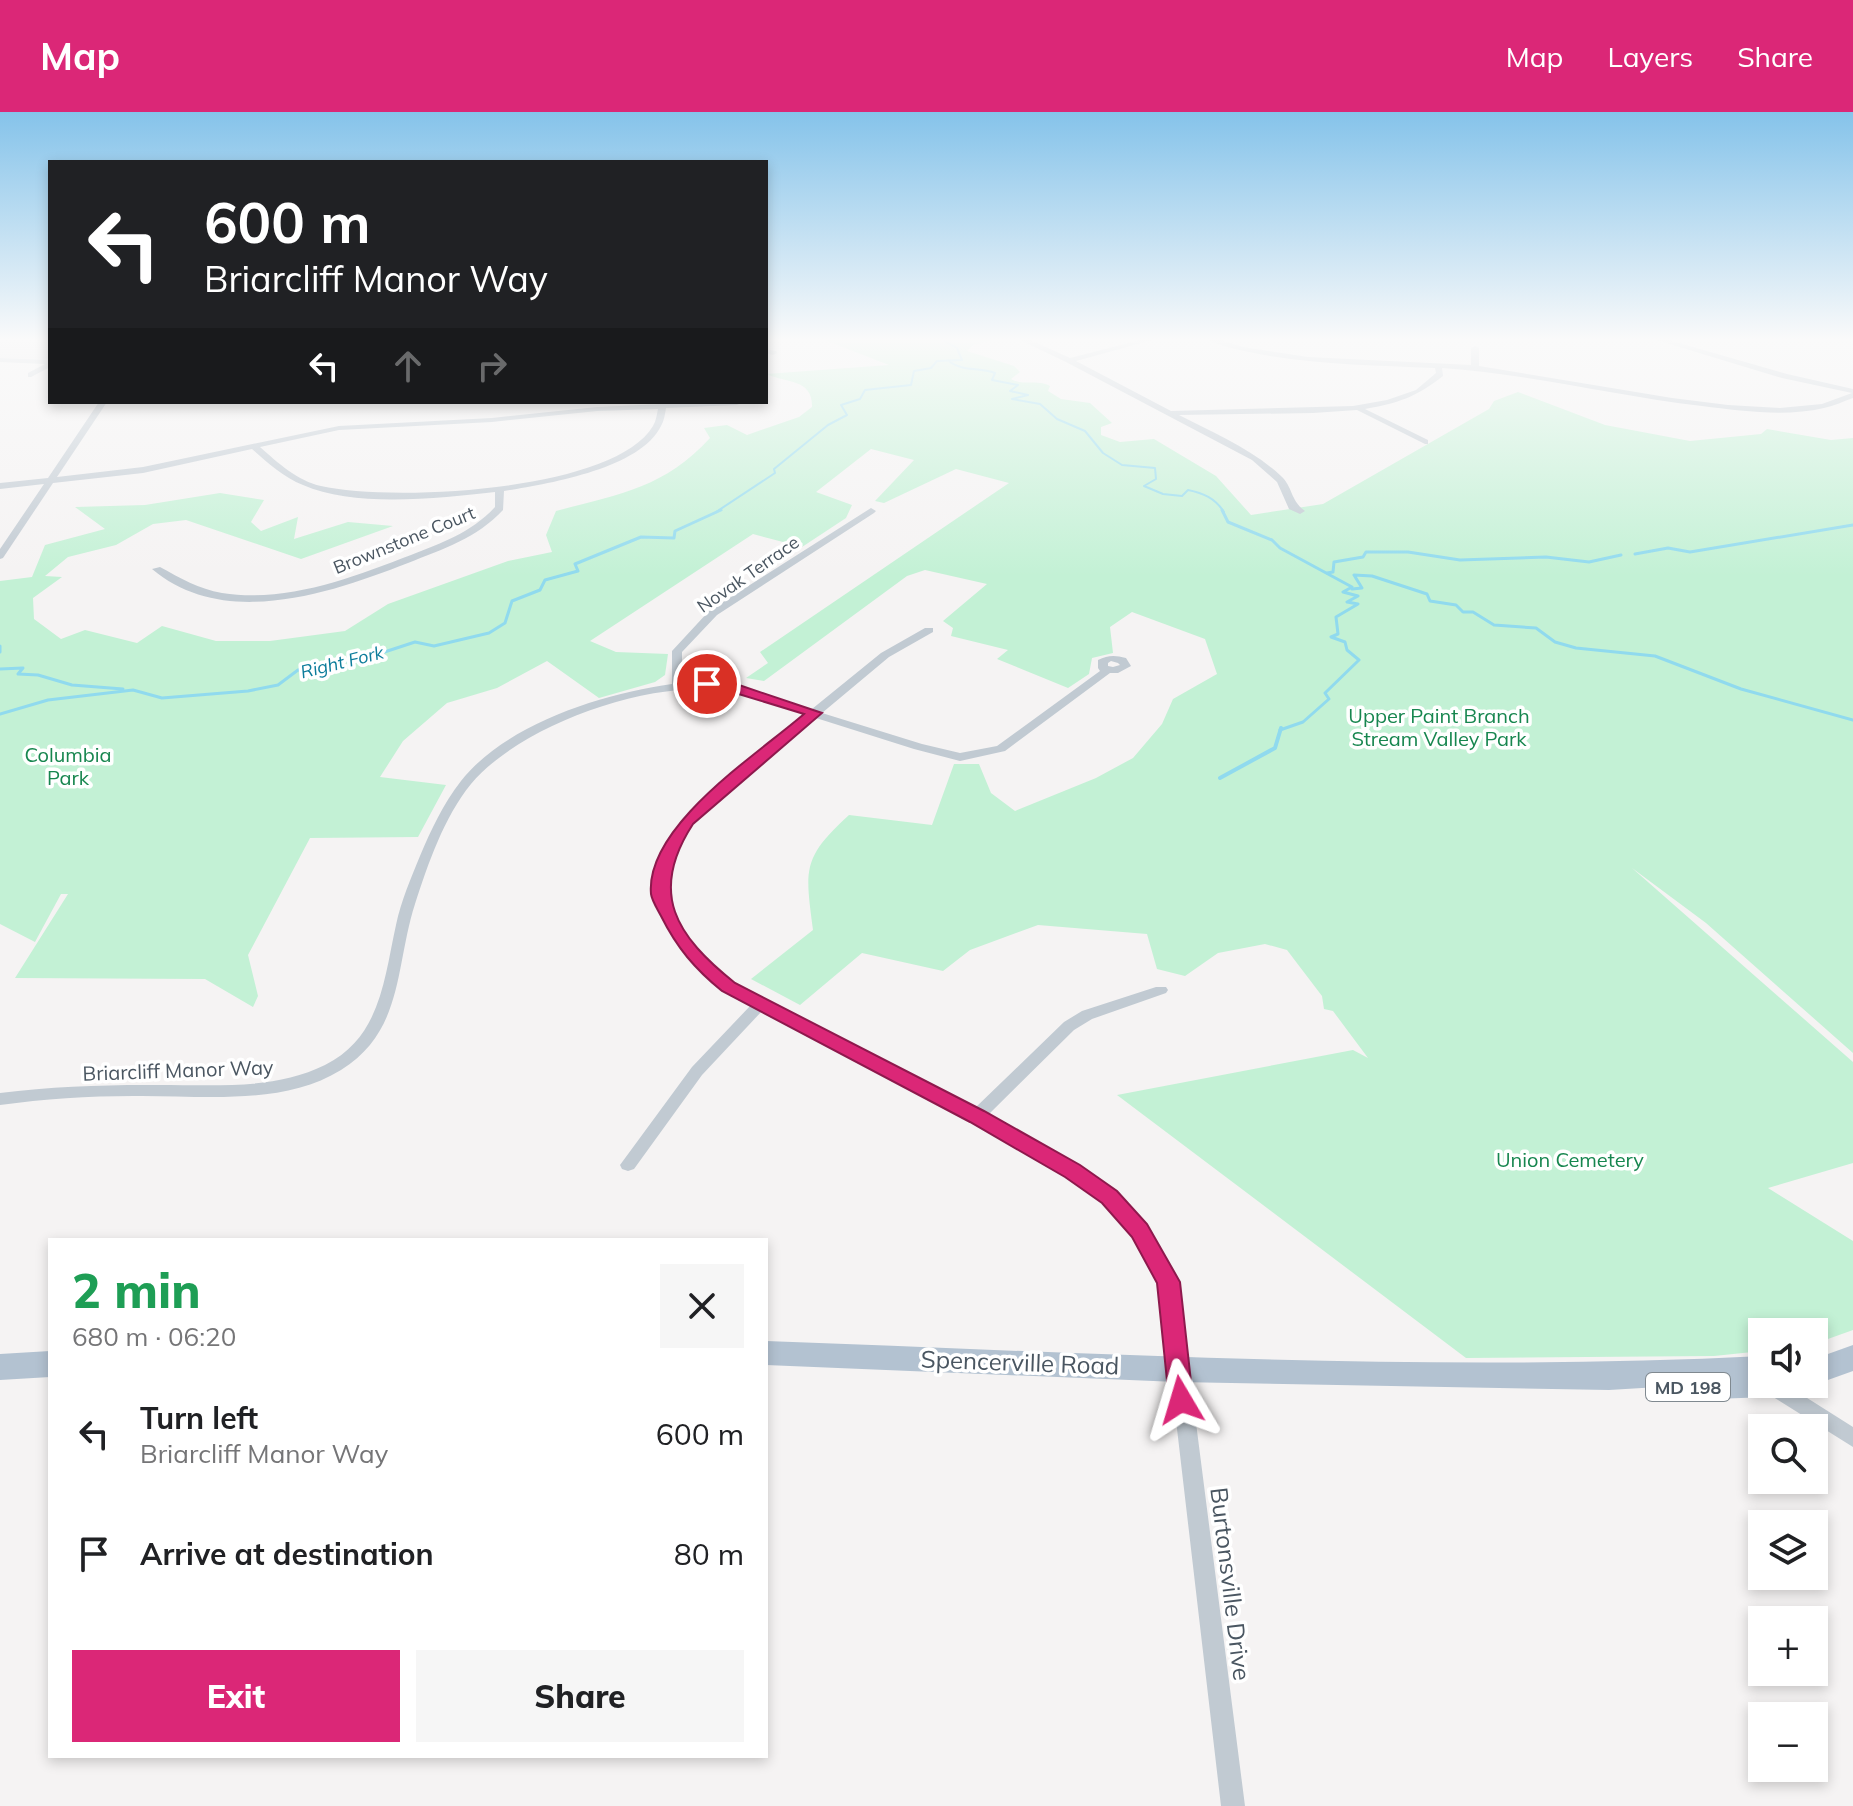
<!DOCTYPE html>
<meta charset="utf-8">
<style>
body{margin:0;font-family:Mulish,sans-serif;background:#f6f6f6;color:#202124;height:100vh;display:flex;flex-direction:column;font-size:30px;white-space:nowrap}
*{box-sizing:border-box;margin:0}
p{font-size:26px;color:#757577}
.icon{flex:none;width:44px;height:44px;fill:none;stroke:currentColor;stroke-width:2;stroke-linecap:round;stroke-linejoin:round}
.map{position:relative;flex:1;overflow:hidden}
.details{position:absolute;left:48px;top:1126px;width:720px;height:520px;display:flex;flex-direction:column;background:#fff;border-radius:0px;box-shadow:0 4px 12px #0003}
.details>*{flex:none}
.guide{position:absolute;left:48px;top:48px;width:720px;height:244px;border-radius:0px;box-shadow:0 4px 12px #0003;background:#202124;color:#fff;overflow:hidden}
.buttons{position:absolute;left:1748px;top:1206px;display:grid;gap:16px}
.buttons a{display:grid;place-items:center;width:80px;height:80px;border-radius:0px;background:#fff;box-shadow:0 4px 12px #0003;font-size:40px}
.pin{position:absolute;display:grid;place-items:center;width:68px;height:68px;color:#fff;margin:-34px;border:4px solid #fff;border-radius:50%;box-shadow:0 2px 8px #0007}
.me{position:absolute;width:88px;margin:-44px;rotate:353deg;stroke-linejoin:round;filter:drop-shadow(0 0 6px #0008)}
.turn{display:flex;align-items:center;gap:28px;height:168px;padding:0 24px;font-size:36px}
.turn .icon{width:104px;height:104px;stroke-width:2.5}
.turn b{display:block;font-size:56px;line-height:68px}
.lanes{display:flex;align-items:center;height:76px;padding:0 24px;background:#0003;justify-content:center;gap:40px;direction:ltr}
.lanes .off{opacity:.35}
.round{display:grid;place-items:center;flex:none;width:84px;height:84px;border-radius:0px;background:#f6f6f6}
.summary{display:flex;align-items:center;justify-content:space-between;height:136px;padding:0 24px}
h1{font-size:48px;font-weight:800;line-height:60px;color:#1e9e55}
.cta{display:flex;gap:16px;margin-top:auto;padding:16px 24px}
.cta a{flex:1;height:92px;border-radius:0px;background:#db2777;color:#fff;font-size:32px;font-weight:800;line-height:92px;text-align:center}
.cta a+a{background:#f6f6f6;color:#202124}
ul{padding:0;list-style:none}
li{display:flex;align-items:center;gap:24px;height:120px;padding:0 24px}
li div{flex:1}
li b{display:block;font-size:30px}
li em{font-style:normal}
header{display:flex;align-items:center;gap:48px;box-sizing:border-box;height:112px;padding:0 40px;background:#db2777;color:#fff}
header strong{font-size:38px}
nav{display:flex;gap:44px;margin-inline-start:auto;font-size:28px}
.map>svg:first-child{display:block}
.education{fill:#e6e4e5}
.green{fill:#c3f1d5}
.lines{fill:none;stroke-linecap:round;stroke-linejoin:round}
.stream-far2{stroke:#90daee;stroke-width:2}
.stream-far1{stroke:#90daee;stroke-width:3}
.stream{stroke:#90daee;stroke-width:4}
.street{fill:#c1cad2;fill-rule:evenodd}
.primary{fill:#b3c2d1;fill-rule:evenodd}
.route{fill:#db2777;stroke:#8e194d;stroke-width:2}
.labels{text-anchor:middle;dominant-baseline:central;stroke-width:7;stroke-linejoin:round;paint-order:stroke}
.far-street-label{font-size:18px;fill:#4a5661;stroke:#fff}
.far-water-label{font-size:18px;font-style:italic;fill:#0c7c9b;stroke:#fff}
.shield{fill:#fff;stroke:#808990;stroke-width:2}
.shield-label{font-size:18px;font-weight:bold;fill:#4a5661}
.park-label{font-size:20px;fill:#17864f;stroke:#fff}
.street-label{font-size:20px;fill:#4a5661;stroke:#fff}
.near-street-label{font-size:24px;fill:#4a5661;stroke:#fff}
</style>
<header>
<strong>Map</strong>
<nav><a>Map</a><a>Layers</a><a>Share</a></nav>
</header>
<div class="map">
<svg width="1853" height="1694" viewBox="0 0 1853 1694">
<rect width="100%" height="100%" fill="#f5f3f3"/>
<!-- education -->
<polygon class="education" points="0,227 50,227 50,247 0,246"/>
<!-- green -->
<path class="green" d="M822,227H997L973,233L967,239L1014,254L1020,260L1011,267C1023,274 1037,267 1050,274L1048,279L1061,287L1090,291L1112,311L1101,315V323L1120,330L1154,327L1216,364L1251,403L1323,392L1489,297L1494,289L1518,280L1605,313L1690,329L1761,322L1767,317L1831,328L1853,326V941L1706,811L1632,756L1853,950V1051L1768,1076L1853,1129V1218L1814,1232V1220H1762V1239L1714,1244L1466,1246L1117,983L1353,938L1368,946L1333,899L1324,897L1322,884L1287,838L1265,832L1218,841L1185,864L1157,857L1147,822L1038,813L970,838L943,859L862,841L800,893L751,867L813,818C805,757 802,746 849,703L932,713L954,652H979L991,681L1015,699L1096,666L1133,646L1162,612L1173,587L1217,562L1205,527L1132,500L1110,515L1113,541L1092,546L1089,562L1068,576L997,547L1008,538L951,524L953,516L943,509L987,472L925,458L907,464L764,569L746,566L768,551L760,540L1009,371L956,357L884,391L875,389L914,348L871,337L816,380L852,393L846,406L802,435L753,422L590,529L616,540L668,542L665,563L655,570L599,586L547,549L497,576L447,591L403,629L380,665L446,673L418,725L310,726L248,843L258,884L253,895L205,867L15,866L68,782H61L35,830L0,812V469L32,465L45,433L105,417L75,395L145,393L220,381L264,388L251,410L261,419L298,405L294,427L348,410L393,414L301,447L186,408L153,412L116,433L68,445L45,464L62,465L33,486L34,507L61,527L85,518L137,531L162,514L216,529H270L345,519L388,492L508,449L552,440L546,423L556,399C620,382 664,376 710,326L704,316L727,313L747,323L799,305L812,295C813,267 787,271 766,262L889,253Z"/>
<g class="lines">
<!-- stream-far2 -->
<g class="stream-far2">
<path d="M950,250C964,260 979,255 995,261L992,268L1018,273L1010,279L1028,283L1012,287L1040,292L1057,307L1085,319L1103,341L1122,353L1155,356L1156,367L1144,374L1163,382L1182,384L1188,378C1203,381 1215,386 1224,400"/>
<polyline points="716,400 775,361 774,357 828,313 847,303 841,293 860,287 865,278 911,273 914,259 931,256 937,249 962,248 957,236 941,227"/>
</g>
<!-- stream-far1 -->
<g class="stream-far1">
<polyline points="1222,398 1228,410 1272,428 1280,436 1352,475 1343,480 1358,484 1347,490 1358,492 1336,505 1338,522 1331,525 1345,530 1347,538 1359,548 1325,581 1329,587 1303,610 1280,618"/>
<polyline points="1635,442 1668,436 1690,440 1853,413"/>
<polyline points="1327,461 1333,460 1334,450 1363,445 1366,440 1408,440 1460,448 1546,445 1589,450 1621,443"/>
<polyline points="1352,477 1362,476 1354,463 1372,464 1427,482 1430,489 1456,493 1463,500 1473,500 1494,513 1536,516 1555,530 1576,536 1655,544 1741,577 1853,608"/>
<polyline points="0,534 0,540"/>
<polyline points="0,557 23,556 18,562 38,563 72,573 123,577"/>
<polyline points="0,602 48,588 133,578 162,586 248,579 278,573 298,558 336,549 357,549 415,530 434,534 489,521 505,511 512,489 540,478 545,468 578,459 575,452 641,425 674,426 675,419 721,398"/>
</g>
<!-- stream -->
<polyline class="stream" points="1220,666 1275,636 1281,616"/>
<!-- street -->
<g class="street">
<path d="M1018,227H1028L1070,246L1144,227H1156L1076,249L1171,299L1353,294L1387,288L1416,278L1436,261L1435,256C1374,253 1314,253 1254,241C1238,238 1220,234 1206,227H1218L1243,235L1308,245L1471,253V236L1475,234L1479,236V254L1672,286L1728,293L1780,296L1822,292L1852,281L1782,266L1653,227H1665L1787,262L1853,277V286C1844,289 1834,294 1824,296C1786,305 1741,299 1702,294C1615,284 1530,262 1442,256L1443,264C1416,285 1399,291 1365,297L1428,328V332H1425L1357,298L1313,301L1179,303C1214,321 1252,337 1281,364C1293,375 1290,388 1305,399L1300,402L1289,397L1277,370L1252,348L1066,250Z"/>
<polygon points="766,237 776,239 777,241 773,243 766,241"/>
<polygon points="0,246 50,248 50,255 31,265 28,265 28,261 45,252 0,250"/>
<path d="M99,290H107L57,365L143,355L339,314L492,306L597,295L706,290L741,291L737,293L666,296C665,302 664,309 661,314C640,357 547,372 504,379L503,398C477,426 443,437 408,451C331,481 224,518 152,457L160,455C180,466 199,477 222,481C287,491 351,466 411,443C442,431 472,420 495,395V380C440,386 354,396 303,373C283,365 268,351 252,337L143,361L53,371L3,446L0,447V437L44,372L0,377V371L48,366ZM658,297C657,302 656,309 653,314C614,380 390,390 321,374C298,369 278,351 260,335L339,318L492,310L597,299Z"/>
<path d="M871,396L876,399L874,401L717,503L682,540V571L734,573L812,597L881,541L925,516H933V520L889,545L822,601L922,632L960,641L997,634L1100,559L1098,556V548C1108,543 1115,543 1126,546L1131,554L1118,561H1110L1005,639L960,649L914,637L816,606L691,712C678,731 664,757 667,782C667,787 672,794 674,799C691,834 703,847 733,872L975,996L1064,910L1082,899L1156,875H1166L1168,878L1166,881L1092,907L1074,918L988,1003C1030,1027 1077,1048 1114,1079C1142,1102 1162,1139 1178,1170L1245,1694H1221L1160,1171L1133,1124L1104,1090L1067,1063L971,1008L762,899L702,963L634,1057L628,1059L622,1057L620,1053L692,955L751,893C710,871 685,850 665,808C661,800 654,789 654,780C654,752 667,729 683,706L806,603C782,595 756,583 731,579C654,566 521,612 471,672C444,705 428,752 415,792C395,854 404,919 341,958C281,995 200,983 133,984C88,984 44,987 0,993V981C48,975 97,973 146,973C205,972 271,980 325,953C381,925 384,867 396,813C401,789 411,766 420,744C431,718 443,692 461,669C506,612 601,582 672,572V539L709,499ZM1111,549L1118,551L1120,553L1113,555L1108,554V551Z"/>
<polygon points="1762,1267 1762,1272 1785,1272 1853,1315 1853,1335 1762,1278 1760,1272"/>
</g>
<!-- primary -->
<g class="primary">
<path d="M766,1229C1097,1241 1431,1261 1762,1244V1272H1782L1777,1281L1767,1285L1689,1288L1679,1284L1675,1274L1609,1278L1177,1270L766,1253Z"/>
<polygon points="1853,1233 1853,1259 1814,1273 1812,1272 1814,1247"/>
<polygon points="50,1239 50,1265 0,1268 0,1242"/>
</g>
</g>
<!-- sky -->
<linearGradient id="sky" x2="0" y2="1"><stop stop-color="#85c3ea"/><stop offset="0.49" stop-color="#fafafa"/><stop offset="1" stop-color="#fafafa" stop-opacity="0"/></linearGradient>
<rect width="1853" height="464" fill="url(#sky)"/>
<!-- route -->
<path class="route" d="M707,568L739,573L822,601L693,712C648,781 676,824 735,871L984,999L1080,1053L1117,1079L1147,1112L1180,1170L1193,1288L1190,1296L1181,1299L1172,1296L1169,1288L1157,1171L1132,1125L1102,1091L1065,1065L970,1010L722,879C695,857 677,836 661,804C658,798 652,789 651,782C645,714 758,642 804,602L732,580L702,575V569Z"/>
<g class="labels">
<!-- far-street labels -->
<g class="far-street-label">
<text transform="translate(404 428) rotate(-22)">Brownstone Court</text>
<text transform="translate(748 462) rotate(-35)">Novak Terrace</text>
</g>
<!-- far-water labels -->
<g class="far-water-label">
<text transform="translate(342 550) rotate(-14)">Right Fork</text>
</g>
<!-- shield labels -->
<rect class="shield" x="1646" y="1261" width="84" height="28" rx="6"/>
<g class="shield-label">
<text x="1688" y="1275">MD 198</text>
</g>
<!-- park labels -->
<g class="park-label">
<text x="1439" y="603">Upper Paint Branch<tspan x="1439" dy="23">Stream Valley Park</tspan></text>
<text x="68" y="642">Columbia<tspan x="68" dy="23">Park</tspan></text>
<text x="1570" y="1047">Union Cemetery</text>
</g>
<!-- street labels -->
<g class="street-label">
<text transform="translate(178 958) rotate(-2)">Briarcliff Manor Way</text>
</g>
<!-- near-street labels -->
<g class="near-street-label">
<text transform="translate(1020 1250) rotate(2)">Spencerville Road</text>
<text transform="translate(1231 1472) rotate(83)">Burtonsville Drive</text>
</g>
</g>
</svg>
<div class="buttons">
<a><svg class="icon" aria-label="sound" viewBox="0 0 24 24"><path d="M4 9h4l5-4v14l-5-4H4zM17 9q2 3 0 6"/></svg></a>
<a><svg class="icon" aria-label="search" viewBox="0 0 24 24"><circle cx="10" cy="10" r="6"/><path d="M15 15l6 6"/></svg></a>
<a><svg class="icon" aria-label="layers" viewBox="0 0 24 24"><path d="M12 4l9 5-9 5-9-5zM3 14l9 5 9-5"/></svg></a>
<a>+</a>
<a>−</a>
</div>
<div class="pin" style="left:707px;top:572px;background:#d93025"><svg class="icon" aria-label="arrive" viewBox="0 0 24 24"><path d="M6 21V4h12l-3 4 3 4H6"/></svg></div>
<svg class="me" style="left:1181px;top:1288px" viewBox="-20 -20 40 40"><path d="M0-17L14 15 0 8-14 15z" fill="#db2777" stroke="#fff" stroke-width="4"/></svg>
<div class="guide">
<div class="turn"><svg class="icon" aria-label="left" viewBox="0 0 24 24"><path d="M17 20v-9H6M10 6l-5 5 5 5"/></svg><div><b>600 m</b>Briarcliff Manor Way</div></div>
<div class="lanes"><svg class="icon" aria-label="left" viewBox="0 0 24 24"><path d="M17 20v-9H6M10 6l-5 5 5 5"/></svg><svg class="icon off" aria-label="ahead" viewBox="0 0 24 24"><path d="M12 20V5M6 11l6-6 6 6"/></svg><svg class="icon off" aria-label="right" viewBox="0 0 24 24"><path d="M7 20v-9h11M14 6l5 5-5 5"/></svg></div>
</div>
<section class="details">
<div class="summary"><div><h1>2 min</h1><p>680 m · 06:20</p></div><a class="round"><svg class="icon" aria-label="close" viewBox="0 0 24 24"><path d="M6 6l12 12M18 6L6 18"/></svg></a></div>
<ul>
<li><svg class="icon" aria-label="left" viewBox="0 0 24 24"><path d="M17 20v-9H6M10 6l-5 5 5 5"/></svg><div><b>Turn left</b><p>Briarcliff Manor Way</p></div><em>600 m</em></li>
<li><svg class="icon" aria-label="arrive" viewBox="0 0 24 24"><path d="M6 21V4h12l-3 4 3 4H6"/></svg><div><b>Arrive at destination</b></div><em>80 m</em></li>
</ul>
<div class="cta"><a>Exit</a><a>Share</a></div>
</section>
</div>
